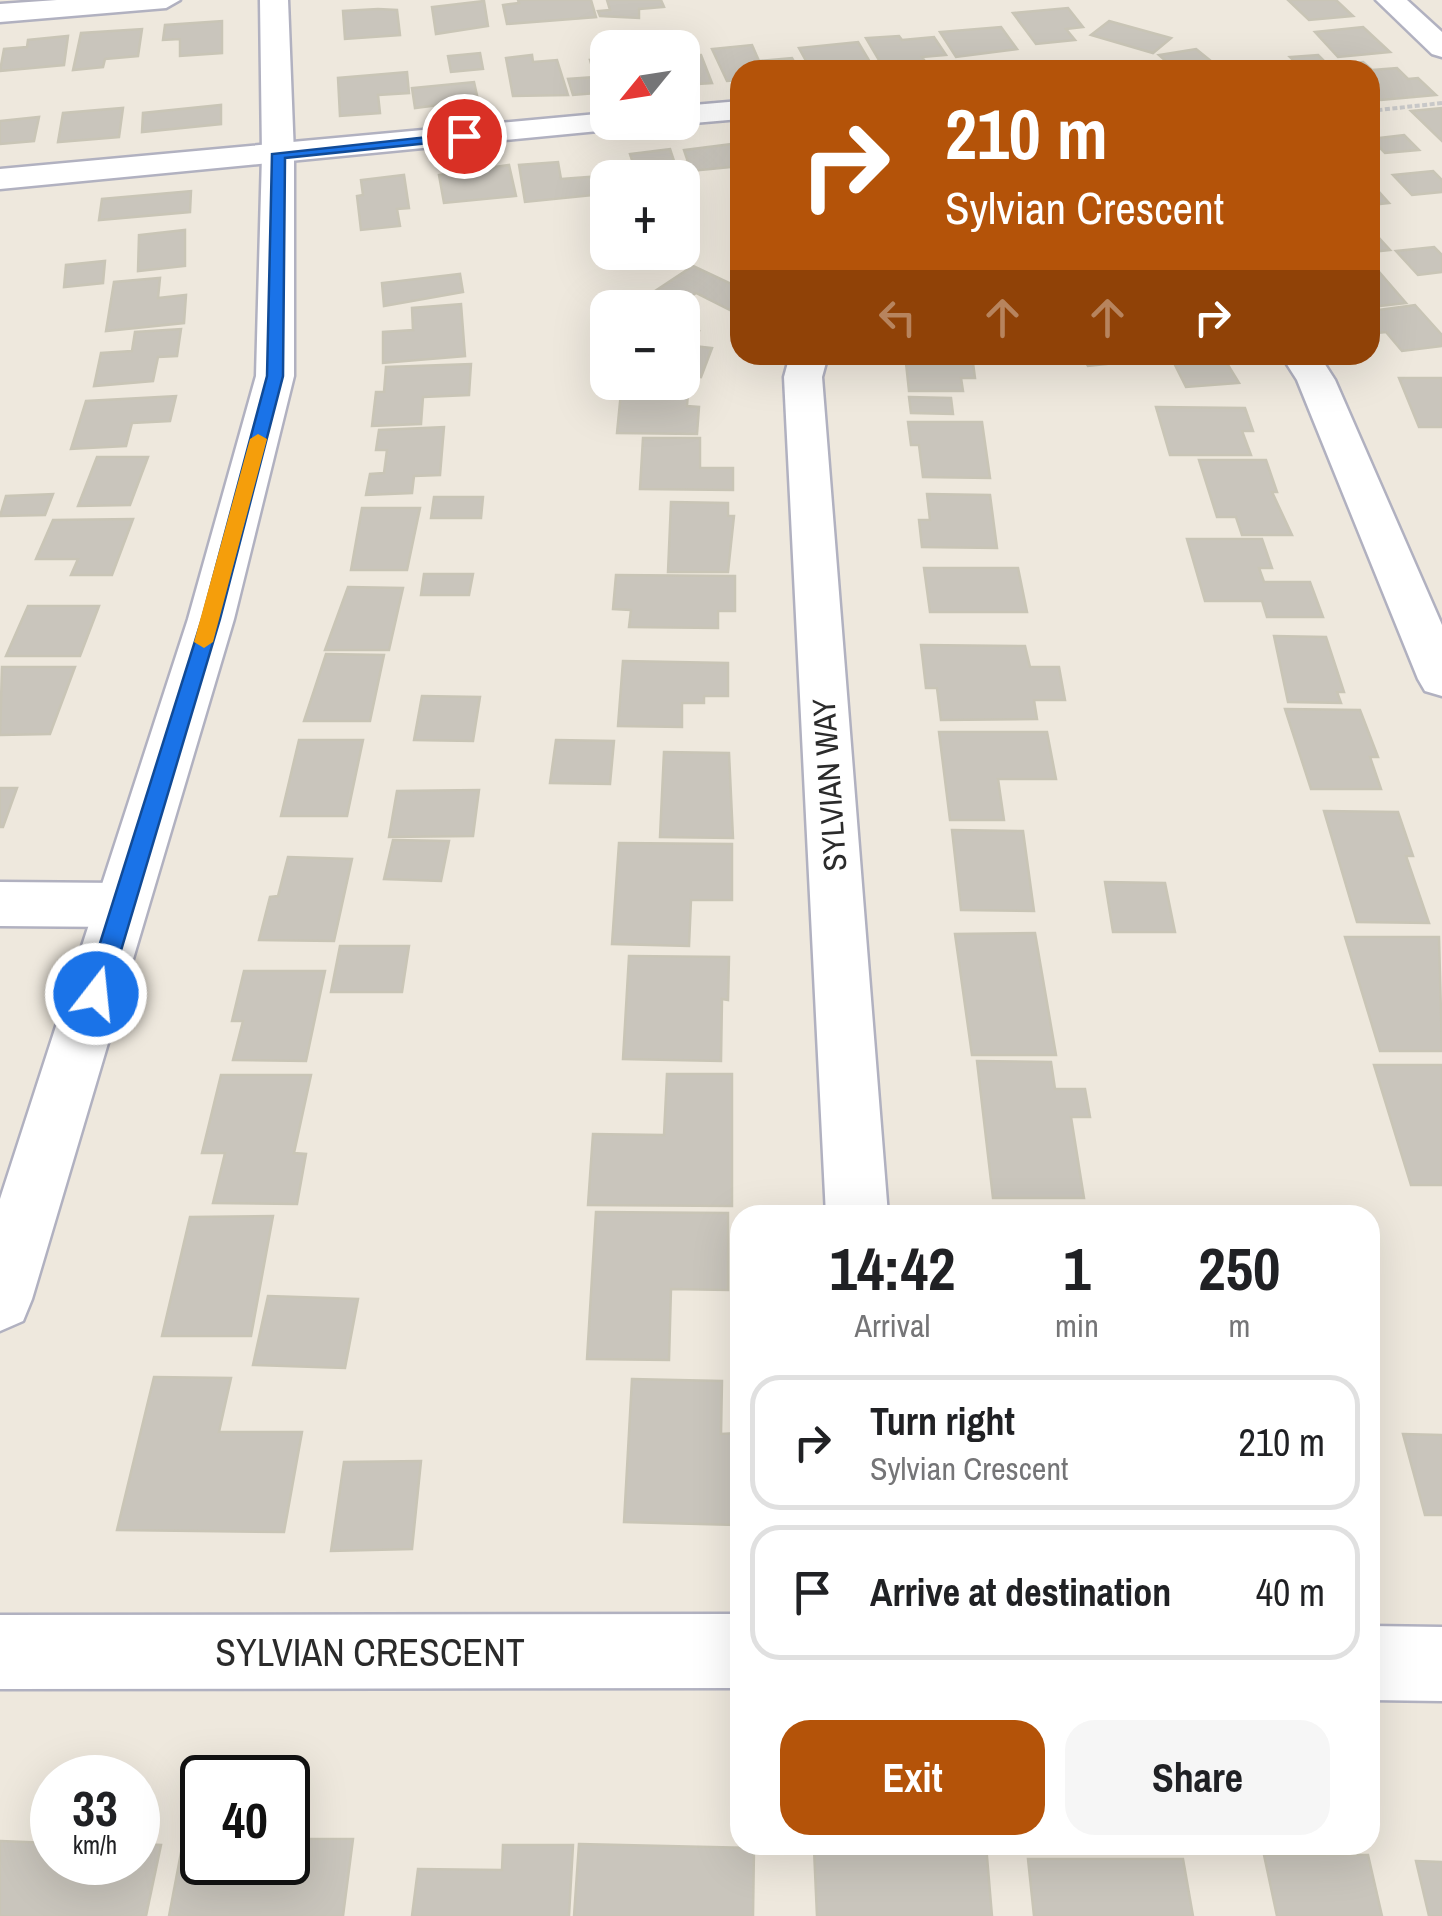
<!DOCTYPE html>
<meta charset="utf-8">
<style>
body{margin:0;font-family:"Archivo Narrow",sans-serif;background:#f6f6f6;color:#202124;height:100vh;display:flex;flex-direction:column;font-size:38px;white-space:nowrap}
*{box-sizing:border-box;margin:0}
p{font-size:32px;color:#757577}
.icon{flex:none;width:55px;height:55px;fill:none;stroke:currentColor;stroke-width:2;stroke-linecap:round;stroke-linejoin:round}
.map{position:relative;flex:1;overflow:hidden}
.drawer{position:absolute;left:730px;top:1205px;width:650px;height:650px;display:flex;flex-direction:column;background:#fff;border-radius:30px;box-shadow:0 10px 40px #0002}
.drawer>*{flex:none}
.banner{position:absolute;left:730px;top:60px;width:650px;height:305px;border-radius:30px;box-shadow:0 10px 40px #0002;background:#b45309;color:#fff;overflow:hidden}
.needle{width:65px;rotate:240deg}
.fabs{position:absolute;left:590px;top:30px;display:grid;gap:20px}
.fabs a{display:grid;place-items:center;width:110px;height:110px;border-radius:20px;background:#fff;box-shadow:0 10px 40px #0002;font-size:50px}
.speed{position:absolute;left:30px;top:1755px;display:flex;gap:20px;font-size:50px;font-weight:700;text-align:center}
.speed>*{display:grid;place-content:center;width:130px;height:130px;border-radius:50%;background:#fff;box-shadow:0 10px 40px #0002;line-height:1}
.speed small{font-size:25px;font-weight:400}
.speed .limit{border:5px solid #111;border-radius:15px;background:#fff;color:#111}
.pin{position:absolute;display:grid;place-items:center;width:85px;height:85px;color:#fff;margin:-42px;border:5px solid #fff;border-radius:50%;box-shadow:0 2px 10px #0007}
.me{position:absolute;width:110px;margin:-55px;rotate:16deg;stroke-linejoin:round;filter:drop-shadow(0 0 8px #0008)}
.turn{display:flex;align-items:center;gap:35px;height:210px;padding:0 50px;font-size:45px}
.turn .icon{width:130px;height:130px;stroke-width:2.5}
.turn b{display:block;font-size:70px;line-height:85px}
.lanes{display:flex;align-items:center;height:95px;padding:0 50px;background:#0003;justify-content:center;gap:50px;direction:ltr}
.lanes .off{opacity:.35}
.eta{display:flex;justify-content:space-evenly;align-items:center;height:170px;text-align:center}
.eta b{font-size:60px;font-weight:700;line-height:70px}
.primary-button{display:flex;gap:20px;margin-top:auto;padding:20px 50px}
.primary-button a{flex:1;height:115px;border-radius:30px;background:#b45309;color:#fff;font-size:40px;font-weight:700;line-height:115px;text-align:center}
.primary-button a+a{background:#f6f6f6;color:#202124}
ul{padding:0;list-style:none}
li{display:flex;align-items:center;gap:30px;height:135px;margin:0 20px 15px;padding:0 30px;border:5px solid #e0e0e0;border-radius:30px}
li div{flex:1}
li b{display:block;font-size:38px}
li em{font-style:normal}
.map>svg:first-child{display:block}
.building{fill:#c9c5bc;stroke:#c9c5b6;stroke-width:2.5}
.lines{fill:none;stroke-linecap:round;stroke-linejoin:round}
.minor-casing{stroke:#b1b1c0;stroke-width:5}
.tertiary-casing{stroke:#b1b1c0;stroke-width:5}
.secondary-casing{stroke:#b1b1c0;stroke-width:5}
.path{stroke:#c8c8c8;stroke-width:4;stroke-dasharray:5 2.5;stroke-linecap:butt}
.minor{fill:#fff;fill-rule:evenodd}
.tertiary{fill:#fff;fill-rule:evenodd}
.secondary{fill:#fff;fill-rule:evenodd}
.route{fill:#1a73e8;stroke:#114b97;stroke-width:2.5}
.slow{fill:#f59e0b}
.labels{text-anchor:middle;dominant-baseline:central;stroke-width:9;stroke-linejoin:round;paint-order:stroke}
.street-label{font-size:32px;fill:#2b2b2b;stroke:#fff}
.near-street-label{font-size:38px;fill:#2b2b2b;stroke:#fff}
</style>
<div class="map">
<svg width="1442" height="1916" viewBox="0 0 1442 1916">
<rect width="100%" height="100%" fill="#eee8dd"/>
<!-- building -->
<g class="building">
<polygon points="518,0 591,0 596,17 507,24 503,5 519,3"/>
<polygon points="607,0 661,0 664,7 639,9 639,18 600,16 598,11 610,10"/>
<polygon points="1288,0 1336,0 1353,16 1309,20"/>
<polygon points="484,1 488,26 436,34 432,7"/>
<polygon points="1068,8 1083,27 1066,29 1075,40 1036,44 1013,13"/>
<polygon points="378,9 397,10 400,35 345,39 343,11"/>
<polygon points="222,21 222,53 180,56 180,39 163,40 165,25"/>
<polygon points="1109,21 1171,38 1153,53 1091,35"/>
<polygon points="1001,27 1017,49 956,57 940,32"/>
<polygon points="1363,27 1390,52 1338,57 1315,32"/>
<polygon points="142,29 138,56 105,59 103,67 73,70 81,33"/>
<polygon points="68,36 64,65 0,71 4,49 27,47 28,40"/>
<polygon points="899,36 902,40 934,37 946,55 922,57 926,63 883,67 866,38"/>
<polygon points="858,42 873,67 811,70 799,48"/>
<polygon points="752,45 759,61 792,58 799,70 740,70 740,80 727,81 712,49"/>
<polygon points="1196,49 1222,70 1176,70 1159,55"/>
<polygon points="480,53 483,69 451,72 448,56"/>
<polygon points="532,55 533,62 557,60 568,95 513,96 506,58"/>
<polygon points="701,55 712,83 682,85 682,56"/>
<polygon points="1318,55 1327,64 1299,66 1290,57"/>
<polygon points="608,59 608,92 573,95 568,79 595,77 590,60"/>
<polygon points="1363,62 1372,70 1397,68 1408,79 1418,78 1436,95 1381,100 1370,90 1370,70 1329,70 1325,66"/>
<polygon points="407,72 409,93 378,95 380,113 340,116 338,78"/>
<polygon points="474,82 478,100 415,108 412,88"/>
<polygon points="221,105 221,124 142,132 143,113"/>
<polygon points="123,108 119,137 58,142 63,113"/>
<polygon points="1442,108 1442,141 1411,111"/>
<polygon points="39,117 34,141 0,144 0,121"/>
<polygon points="1404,135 1419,150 1385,153 1371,139"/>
<polygon points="740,143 740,166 691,171 684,150"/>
<polygon points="670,149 676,167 670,168 674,178 610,178 608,172 635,169 630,154"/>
<polygon points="558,162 561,179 600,176 604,194 525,202 519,165"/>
<polygon points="509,165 516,196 444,203 439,175"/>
<polygon points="1433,171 1442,180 1442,192 1412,195 1393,175"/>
<polygon points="404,175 409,208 397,209 400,226 361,230 357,196 363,195 361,180"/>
<polygon points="1372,184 1389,203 1370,205"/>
<polygon points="191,191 190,212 99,220 102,199"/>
<polygon points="1370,228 1390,250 1370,252"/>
<polygon points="185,230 185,266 138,271 139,235"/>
<polygon points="1434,247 1442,255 1442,272 1418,275 1396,251"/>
<polygon points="105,261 103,283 64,287 66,265"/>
<polygon points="693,266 740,288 740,308 734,312 696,293 678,305 652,293"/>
<polygon points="1374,266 1406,303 1370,307 1370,267"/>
<polygon points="460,274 463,292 384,306 382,283"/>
<polygon points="160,278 158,298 186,295 184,323 106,331 114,282"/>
<polygon points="461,304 465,356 383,363 383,332 413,330 412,308"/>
<polygon points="1415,305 1442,335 1442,346 1402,351 1386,332 1378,333 1370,324 1370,311"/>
<polygon points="181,329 177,356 158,357 153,381 94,386 101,353 132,351 135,332"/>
<polygon points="682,329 699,331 694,346 712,348 701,377 682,374"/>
<polygon points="1081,355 1121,355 1125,362 1088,366"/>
<polygon points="1147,355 1215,355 1218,360 1225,360 1239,383 1186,387 1173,361 1151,363"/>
<polygon points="906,363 973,363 975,378 961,378 963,391 909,391"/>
<polygon points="471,364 469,395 423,397 421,424 372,426 376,392 384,392 386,367"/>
<polygon points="1399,378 1442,378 1442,427 1419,427"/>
<polygon points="682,379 689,379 687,406 699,407 697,434 617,433 622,382 682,382"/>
<polygon points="176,396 170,421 132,423 126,446 71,449 86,401"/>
<polygon points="909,397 951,398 953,414 911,413"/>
<polygon points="1156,407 1245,408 1253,431 1242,431 1251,455 1170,455"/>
<polygon points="908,422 982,422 990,478 923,477 919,445 911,445"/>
<polygon points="444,427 440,475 414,476 412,493 366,495 370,474 384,473 387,450 376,450 379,430"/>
<polygon points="643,438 700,438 700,468 733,468 733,490 640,489"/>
<polygon points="97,457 148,457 130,505 78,506"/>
<polygon points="1199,460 1266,460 1277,492 1272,492 1292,535 1242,535 1236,517 1217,517"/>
<polygon points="53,494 45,515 0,516 6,496"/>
<polygon points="927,494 990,495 997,548 922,547 919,520 930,520"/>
<polygon points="434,497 483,497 481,518 431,518"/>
<polygon points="671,502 728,503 728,516 734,516 728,572 668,572"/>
<polygon points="362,508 420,508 407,570 351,570"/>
<polygon points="133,519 112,575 71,575 78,559 36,559 53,520"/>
<polygon points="1187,539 1262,539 1272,568 1259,568 1264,582 1310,582 1323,617 1267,617 1262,601 1205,601"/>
<polygon points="924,568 1018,568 1027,612 930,612"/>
<polygon points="424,574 473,574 469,595 421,595"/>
<polygon points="616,575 735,576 735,611 718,611 718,628 629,627 631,610 613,609"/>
<polygon points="348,587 403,588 389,650 325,650"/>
<polygon points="28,606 99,606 80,656 6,656"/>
<polygon points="1274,636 1326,637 1344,692 1337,692 1341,703 1288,702"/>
<polygon points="921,645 1025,646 1030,667 1059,667 1065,700 1034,700 1037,719 941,720 937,688 926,688"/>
<polygon points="326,654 384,655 370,721 304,721"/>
<polygon points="623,661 728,663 728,696 704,696 704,703 682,703 682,727 618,726"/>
<polygon points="2,667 75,667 50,734 0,735"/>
<polygon points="422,696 480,697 473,741 414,740"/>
<polygon points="1285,709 1360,710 1378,757 1370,757 1381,789 1311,789"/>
<polygon points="939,732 1047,732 1056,779 998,779 1004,820 950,820"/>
<polygon points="299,740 363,740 347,816 281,816"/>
<polygon points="556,740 614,741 610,784 550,783"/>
<polygon points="664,752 729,753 733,838 660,837"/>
<polygon points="0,788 17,788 3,827 0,827"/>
<polygon points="479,790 473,836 389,837 397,791"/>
<polygon points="1324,811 1398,812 1413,856 1406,856 1429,923 1357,922"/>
<polygon points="952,830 1023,831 1034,911 961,910"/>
<polygon points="393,840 449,841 441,881 384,879"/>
<polygon points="619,843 732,844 732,900 691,900 689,946 612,944"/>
<polygon points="288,857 352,859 334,941 259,940 270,897 278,896"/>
<polygon points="1105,882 1165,883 1175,932 1113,932"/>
<polygon points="1035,933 1056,1055 972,1055 955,934"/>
<polygon points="1345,937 1439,937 1442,1051 1380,1051"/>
<polygon points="340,946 409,946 402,992 331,992"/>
<polygon points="629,956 729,957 728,1000 722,999 721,1061 623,1059"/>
<polygon points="244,971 325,971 306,1061 233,1060 243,1021 232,1021"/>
<polygon points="977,1061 1051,1062 1055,1089 1085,1089 1090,1117 1071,1117 1084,1198 993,1198"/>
<polygon points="1374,1065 1442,1065 1442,1185 1411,1185"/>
<polygon points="667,1074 732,1074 732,1206 588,1205 593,1134 664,1135"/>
<polygon points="221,1075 311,1075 294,1153 306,1154 297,1204 213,1203 225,1153 202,1153"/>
<polygon points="1152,1207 1220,1208 1221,1215 1154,1215"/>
<polygon points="596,1212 728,1213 728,1290 671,1289 669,1360 587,1359"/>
<polygon points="273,1216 251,1336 162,1336 190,1217"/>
<polygon points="268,1296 358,1299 345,1368 253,1365"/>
<polygon points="154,1377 231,1378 219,1432 302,1432 284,1532 117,1530"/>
<polygon points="632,1379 722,1381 721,1434 737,1433 736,1525 624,1522"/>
<polygon points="1403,1434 1442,1435 1442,1515 1425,1515"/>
<polygon points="421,1461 412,1549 331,1551 344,1462"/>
<polygon points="184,1837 202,1838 202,1862 288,1862 288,1839 353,1839 343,1916 169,1916"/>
<polygon points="0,1841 52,1843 52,1862 138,1862 138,1844 161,1845 146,1916 0,1916"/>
<polygon points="579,1844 754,1848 753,1916 574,1916"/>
<polygon points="503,1845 573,1845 569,1916 412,1916 418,1869 502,1870"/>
<polygon points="888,1845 986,1845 992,1916 817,1916 814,1849 888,1849"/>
<polygon points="1264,1855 1368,1855 1382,1916 1277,1916"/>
<polygon points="1028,1859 1183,1859 1193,1916 1034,1916"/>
<polygon points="1416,1861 1442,1862 1442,1916 1429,1916"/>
</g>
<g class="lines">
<defs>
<g id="minor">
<polygon points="740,101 740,119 682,124 674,122 682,122 682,106"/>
<polygon points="608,113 608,122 623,122 619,129 0,189 0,169"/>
<polygon points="790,355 828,355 822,377 888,1215 826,1215 784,377"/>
<polygon points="1281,355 1319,355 1335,380 1442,625 1442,696 1425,691 1418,679 1297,380"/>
<polygon points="0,882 121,883 140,890 148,905 140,920 121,927 0,926"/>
<polygon points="740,1614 740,1688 0,1689 0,1615"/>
<polygon points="1370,1626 1442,1627 1442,1701 1370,1700"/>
</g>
<polygon id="tertiary" points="260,0 288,0 294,155 294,376 234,619 32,1299 23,1321 0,1331 0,1199 188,619 256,376 262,155"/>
<g id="secondary">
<polygon points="57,0 180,0 166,8 0,22 0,4"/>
<polygon points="1376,0 1407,0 1442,32 1442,57 1432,54"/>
</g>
</defs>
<!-- minor casing -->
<use href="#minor" class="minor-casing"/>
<!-- tertiary casing -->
<use href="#tertiary" class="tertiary-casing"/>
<!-- secondary casing -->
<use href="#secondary" class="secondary-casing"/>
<!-- path -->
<polyline class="path" points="1370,111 1442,103"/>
<!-- minor -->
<use href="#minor" class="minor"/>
<!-- tertiary -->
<use href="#tertiary" class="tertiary"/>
<!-- secondary -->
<use href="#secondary" class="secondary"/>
</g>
<!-- route -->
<polygon class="route" points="464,133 468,139 285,158 283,376 220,619 108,994 104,1000 88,1000 84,994 202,619 267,376 272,154"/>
<!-- slow -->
<polygon class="slow" points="258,434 267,439 213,642 204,648 194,642 250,439"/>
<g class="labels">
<!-- street labels -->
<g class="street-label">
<text transform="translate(829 785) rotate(-94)">SYLVIAN WAY</text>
</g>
<!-- near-street labels -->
<g class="near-street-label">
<text x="370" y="1652">SYLVIAN CRESCENT</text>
</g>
</g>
</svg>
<div class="fabs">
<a><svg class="needle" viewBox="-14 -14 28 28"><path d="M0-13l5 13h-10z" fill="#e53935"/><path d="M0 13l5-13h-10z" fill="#757577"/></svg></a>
<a>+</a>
<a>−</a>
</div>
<div class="speed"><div>33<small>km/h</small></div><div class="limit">40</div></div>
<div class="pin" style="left:464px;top:136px;background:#d93025"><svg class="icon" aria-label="arrive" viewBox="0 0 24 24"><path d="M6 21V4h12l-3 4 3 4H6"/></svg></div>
<svg class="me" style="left:96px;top:994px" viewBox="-20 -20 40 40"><circle r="17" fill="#1a73e8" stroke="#fff" stroke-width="3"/><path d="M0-11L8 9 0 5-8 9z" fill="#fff"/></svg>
<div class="banner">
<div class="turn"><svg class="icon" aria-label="right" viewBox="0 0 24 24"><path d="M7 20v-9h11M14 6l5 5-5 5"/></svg><div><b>210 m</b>Sylvian Crescent</div></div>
<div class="lanes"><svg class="icon off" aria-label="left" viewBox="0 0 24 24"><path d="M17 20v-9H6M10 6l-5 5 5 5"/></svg><svg class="icon off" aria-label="ahead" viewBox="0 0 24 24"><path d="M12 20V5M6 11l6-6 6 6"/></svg><svg class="icon off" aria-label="ahead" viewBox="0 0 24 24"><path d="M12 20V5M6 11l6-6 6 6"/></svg><svg class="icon" aria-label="right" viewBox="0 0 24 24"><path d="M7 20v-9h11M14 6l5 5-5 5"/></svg></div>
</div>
<section class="drawer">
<div class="eta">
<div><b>14:42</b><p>Arrival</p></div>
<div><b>1</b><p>min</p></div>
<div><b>250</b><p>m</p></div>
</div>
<ul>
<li><svg class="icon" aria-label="right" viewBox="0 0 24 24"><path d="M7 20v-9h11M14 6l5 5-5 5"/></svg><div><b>Turn right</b><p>Sylvian Crescent</p></div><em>210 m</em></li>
<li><svg class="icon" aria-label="arrive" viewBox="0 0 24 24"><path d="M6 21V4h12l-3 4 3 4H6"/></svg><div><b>Arrive at destination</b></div><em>40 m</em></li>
</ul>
<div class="primary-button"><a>Exit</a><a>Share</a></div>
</section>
</div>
